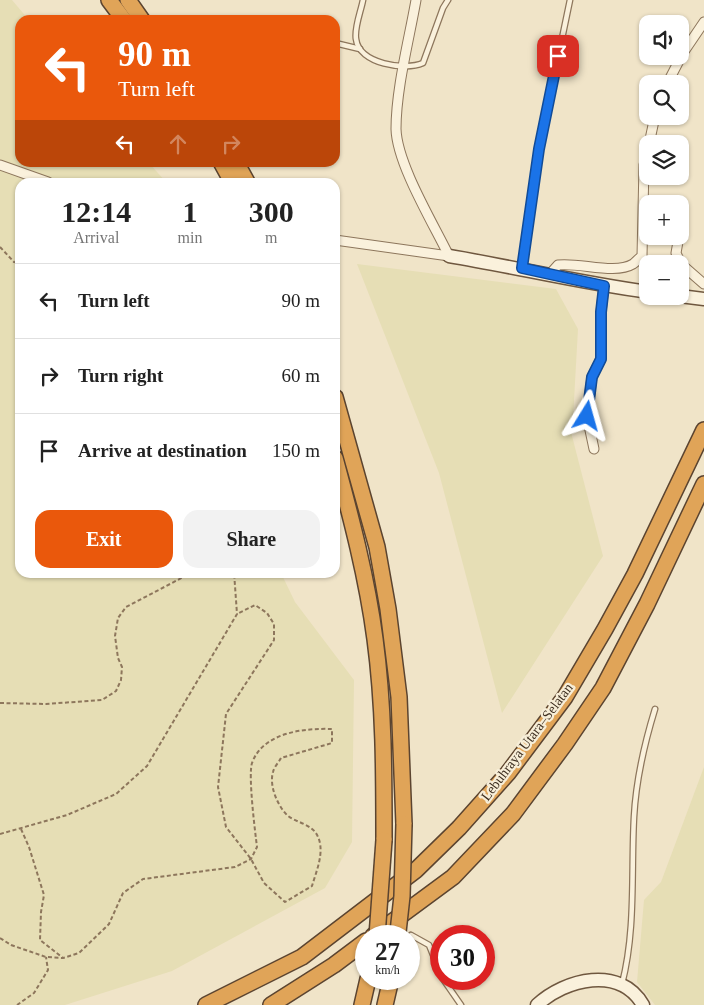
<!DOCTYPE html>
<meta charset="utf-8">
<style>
body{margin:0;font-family:Georgia,serif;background:#f2f2f2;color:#222;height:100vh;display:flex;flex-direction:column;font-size:19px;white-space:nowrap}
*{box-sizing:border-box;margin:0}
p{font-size:16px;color:#767676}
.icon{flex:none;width:28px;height:28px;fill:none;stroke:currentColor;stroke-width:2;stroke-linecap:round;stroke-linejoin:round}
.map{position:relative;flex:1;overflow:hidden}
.details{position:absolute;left:15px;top:178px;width:325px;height:400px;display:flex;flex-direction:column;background:#fff;border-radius:15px;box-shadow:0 1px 4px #0004}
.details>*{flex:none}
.hud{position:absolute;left:15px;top:15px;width:325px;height:152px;border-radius:15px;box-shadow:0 1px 4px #0004;background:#ea580c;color:#fff;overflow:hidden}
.tools{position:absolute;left:639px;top:15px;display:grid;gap:10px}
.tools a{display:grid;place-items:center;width:50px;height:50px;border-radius:10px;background:#fff;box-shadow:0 1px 4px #0004;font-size:25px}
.speed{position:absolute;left:355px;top:925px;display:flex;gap:10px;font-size:25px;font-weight:700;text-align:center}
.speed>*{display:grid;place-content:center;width:65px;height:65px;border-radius:50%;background:#fff;box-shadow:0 1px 4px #0004;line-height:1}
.speed small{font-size:12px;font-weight:400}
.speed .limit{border:8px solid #d22;background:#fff;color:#111}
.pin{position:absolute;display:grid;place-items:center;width:42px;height:42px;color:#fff;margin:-21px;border-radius:10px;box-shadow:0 2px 8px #0006}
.me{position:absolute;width:55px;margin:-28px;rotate:8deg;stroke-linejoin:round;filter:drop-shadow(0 0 4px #0008)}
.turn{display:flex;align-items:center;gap:18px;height:105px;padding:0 20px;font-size:22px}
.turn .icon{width:65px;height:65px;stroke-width:2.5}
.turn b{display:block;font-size:35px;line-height:42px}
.lanes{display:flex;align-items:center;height:48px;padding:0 20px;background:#0003;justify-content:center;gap:25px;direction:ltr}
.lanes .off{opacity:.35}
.eta{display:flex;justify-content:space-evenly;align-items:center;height:85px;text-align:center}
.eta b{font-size:30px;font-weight:800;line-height:35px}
.cta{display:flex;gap:10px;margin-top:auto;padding:10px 20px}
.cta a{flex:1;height:58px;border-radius:15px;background:#ea580c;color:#fff;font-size:20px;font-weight:800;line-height:58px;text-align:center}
.cta a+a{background:#f2f2f2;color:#222}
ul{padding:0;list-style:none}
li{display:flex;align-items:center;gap:15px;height:75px;padding:0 20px;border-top:1px solid #e0e0e0}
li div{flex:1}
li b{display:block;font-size:19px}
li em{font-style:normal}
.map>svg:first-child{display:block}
.farmland{fill:#e6deb5}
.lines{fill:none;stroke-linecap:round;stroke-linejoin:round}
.lane-casing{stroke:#8d765c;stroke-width:7}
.street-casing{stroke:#8d765c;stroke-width:11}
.secondary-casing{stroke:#6f573f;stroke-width:15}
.highway-casing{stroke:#5b4430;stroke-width:18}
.path{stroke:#8d765c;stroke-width:2;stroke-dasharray:4 2.5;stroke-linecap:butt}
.lane{stroke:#faf1dc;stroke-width:4.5}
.street{stroke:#faf1dc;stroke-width:9}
.secondary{stroke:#faf1dc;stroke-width:12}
.highway{stroke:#e0a458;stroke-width:15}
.highway-bridge-casing{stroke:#5b4430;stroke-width:18;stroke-linecap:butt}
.highway-bridge{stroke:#e0a458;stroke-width:15}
.route-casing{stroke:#114b97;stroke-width:12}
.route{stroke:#1a73e8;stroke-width:9}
.labels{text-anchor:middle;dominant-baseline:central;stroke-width:4.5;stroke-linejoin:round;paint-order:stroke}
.street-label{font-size:14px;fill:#3d2e20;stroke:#f7eed8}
</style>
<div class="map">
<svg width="704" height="1005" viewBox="0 0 704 1005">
<rect width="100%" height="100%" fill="#f0e4c8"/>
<!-- farmland -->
<g class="farmland">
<polygon points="0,0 12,0 29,20 20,20 20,162 149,163 166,182 20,182 20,572 281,573 295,602 354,680 352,842 325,888 172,971 65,1005 0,1005"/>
<polygon points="357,264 556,289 578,329 572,436 603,556 502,713 439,473"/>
<polygon points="704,767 704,1005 655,1005 637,982 644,900 661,882"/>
</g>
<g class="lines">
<defs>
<g id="lane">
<path d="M363,0C361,11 354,28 356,39C359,64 405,71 423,63L443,8L448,0"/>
<polyline points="335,43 360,49"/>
<polyline points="522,268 539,149 570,0"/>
<polyline points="411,935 429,945 441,975"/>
<polyline points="443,979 461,1005"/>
<path d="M622,984C636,930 631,872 634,817C636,779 644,745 655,709"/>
</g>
<g id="street">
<path d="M416,0C409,40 396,89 396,129C397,164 433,223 449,256"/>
<polyline points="667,84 683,53 704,22"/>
<polyline points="649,144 655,116"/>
<polyline points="0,165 48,182"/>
<polyline points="679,236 676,253 681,264 704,284"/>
<polyline points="335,240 449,256"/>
<path d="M549,275L558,265C579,262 615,275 633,264C636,262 639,258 642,256L644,165L648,148"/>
<polyline points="594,449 587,416 592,377 601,359 601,312 604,286"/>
</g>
<g id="secondary">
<path d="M449,256C515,267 581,283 648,292"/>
<polyline points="680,296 704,299"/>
<path d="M537,1005C565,979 620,965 643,1005"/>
</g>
<g id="highway">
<polyline points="109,0 124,20"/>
<polyline points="128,0 142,20"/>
<polyline points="221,162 232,182"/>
<polyline points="236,162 247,182"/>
<polyline points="335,397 377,547 388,609 399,697 404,824"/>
<path d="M335,458C351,517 367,578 375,639C384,706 384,773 384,840"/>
<polyline points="373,936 453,877 513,814 565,744 603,688 647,604 704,484"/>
<polyline points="206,1005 302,957 416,870 459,828 508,773 565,697 605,629 635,574 704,430"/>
<polyline points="271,1005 334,965 366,941"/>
<polyline points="362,1005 368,979"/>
<polyline points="385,1005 391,979"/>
</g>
</defs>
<!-- lane casing -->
<use href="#lane" class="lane-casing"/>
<!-- street casing -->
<use href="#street" class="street-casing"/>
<!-- secondary casing -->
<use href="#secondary" class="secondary-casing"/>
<!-- highway casing -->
<use href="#highway" class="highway-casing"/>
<!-- path -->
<g class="path">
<polyline points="0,247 14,262 20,263"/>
<polyline points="0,703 46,704 102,700 116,691 121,680 122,667 118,658 115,636 118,618 126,607 193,572"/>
<polyline points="21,829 29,847 44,895 41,912 40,940 63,958"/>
<polyline points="0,834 67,815 116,794 147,766 237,614 234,572"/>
<path d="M0,938L11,945L46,957L63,958L79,953L109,924L123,893L143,879L235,867L251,859L257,847C255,831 248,775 252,763C263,732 305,728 332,729V743L281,758C279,762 274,767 273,772C269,785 277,805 287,815C296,823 313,824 318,837C325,852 316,872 312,886L285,902L264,883L251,859L226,827L218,787L226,714L274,640V624L267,613L255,605L237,614"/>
<polyline points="17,1005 34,993 48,970 46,957"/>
</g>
<!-- lane -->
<use href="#lane" class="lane"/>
<!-- street -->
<use href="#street" class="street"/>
<!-- secondary -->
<use href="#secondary" class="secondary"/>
<!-- highway -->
<use href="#highway" class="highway"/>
<defs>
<g id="highway-bridge">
<polyline points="398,932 402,896 404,824"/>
<polyline points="377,936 384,840"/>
</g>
</defs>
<!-- highway-bridge casing -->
<use href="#highway-bridge" class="highway-bridge-casing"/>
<!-- highway-bridge -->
<use href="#highway-bridge" class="highway-bridge"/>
</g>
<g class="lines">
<defs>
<polyline id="route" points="558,56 539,149 522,268 604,286 601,312 601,359 592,377 587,416"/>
</defs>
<!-- route casing -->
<use href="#route" class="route-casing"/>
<!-- route -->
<use href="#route" class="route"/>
</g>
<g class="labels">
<!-- street labels -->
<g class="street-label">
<text transform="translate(527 742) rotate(-53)">Lebuhraya Utara–Selatan</text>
</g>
</g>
</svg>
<div class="tools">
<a><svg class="icon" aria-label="sound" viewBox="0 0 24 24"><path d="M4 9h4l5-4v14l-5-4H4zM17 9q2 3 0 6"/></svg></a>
<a><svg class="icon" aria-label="search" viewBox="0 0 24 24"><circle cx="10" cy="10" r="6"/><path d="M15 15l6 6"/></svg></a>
<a><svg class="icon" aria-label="layers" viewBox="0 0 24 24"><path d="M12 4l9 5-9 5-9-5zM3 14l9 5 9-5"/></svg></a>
<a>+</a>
<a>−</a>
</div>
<div class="speed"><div>27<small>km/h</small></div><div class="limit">30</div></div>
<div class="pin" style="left:558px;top:56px;background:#d93025"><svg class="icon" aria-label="arrive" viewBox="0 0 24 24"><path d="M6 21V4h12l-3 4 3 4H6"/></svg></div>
<svg class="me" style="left:587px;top:416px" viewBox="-20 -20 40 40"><path d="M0-17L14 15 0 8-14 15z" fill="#1a73e8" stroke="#fff" stroke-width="4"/></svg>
<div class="hud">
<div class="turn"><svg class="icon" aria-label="left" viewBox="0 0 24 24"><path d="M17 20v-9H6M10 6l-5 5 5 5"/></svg><div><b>90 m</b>Turn left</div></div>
<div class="lanes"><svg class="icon" aria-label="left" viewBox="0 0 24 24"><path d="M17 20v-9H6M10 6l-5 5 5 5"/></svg><svg class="icon off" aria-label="ahead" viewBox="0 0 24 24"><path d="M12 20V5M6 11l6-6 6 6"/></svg><svg class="icon off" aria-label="right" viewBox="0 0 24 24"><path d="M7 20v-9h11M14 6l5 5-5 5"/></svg></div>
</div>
<section class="details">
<div class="eta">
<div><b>12:14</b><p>Arrival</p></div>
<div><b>1</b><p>min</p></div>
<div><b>300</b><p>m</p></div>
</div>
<ul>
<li><svg class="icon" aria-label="left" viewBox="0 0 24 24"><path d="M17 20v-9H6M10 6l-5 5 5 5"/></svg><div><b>Turn left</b></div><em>90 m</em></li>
<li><svg class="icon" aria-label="right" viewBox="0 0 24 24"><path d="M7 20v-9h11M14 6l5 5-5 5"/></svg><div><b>Turn right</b></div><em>60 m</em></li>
<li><svg class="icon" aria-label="arrive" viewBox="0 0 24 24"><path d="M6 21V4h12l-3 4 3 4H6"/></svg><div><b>Arrive at destination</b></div><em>150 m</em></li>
</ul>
<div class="cta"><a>Exit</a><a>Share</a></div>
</section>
</div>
